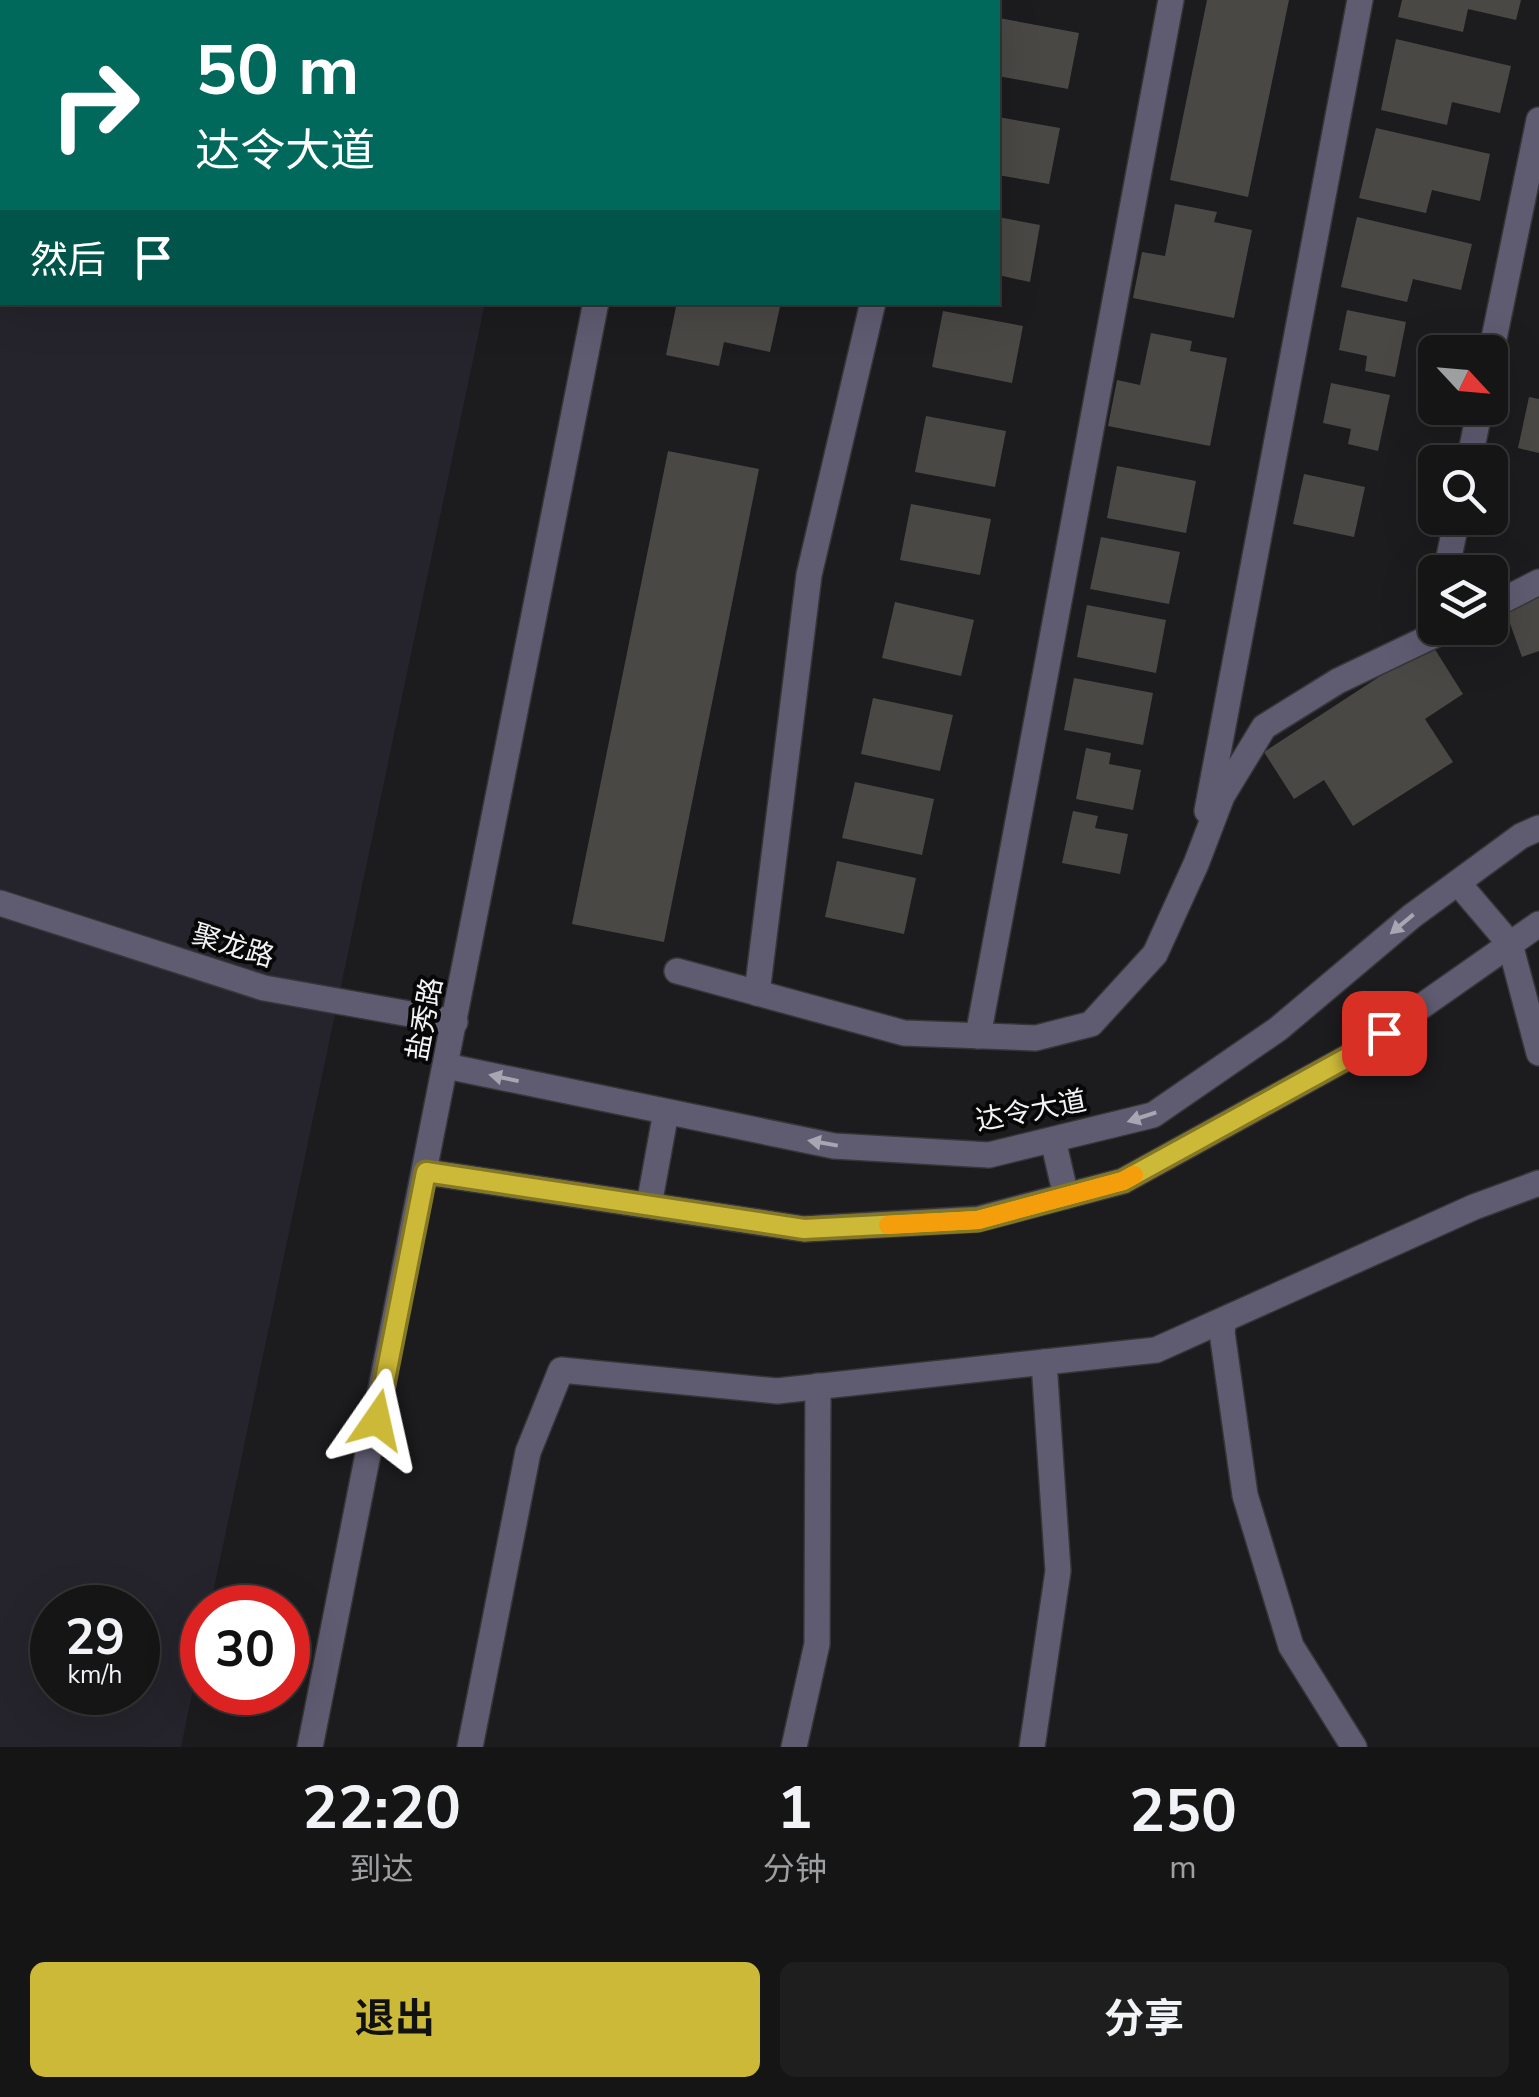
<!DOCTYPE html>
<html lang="zh">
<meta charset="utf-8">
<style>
body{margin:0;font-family:"Nunito Sans","Noto Sans SC",sans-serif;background:#1e1e1f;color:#f1f3f6;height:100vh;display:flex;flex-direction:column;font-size:38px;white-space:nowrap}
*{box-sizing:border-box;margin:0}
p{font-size:32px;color:#9d9fa1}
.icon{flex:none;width:55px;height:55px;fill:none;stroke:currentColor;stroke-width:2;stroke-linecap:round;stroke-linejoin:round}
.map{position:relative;height:1747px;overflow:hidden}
.side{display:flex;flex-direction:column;background:#151516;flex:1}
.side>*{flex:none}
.guide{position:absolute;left:0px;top:0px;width:1000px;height:305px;box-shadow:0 10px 40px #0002,0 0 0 2px #343435;background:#00695c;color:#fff;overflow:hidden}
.needle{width:65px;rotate:116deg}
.buttons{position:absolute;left:1418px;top:335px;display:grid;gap:20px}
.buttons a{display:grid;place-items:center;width:90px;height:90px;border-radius:15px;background:#151516;box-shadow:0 10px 40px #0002,0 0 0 2px #343435;font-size:50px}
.speed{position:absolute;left:30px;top:1585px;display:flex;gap:20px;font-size:50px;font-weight:700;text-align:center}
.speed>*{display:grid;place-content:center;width:130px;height:130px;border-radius:50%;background:#151516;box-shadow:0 10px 40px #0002,0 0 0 2px #343435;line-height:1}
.speed small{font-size:25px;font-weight:400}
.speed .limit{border:15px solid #d22;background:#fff;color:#111}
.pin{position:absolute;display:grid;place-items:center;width:85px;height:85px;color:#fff;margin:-42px;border-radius:20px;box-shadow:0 5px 15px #0006}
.me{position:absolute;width:110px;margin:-55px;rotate:11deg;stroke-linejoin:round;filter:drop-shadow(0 0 8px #0008)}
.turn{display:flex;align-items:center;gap:35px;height:210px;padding:0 30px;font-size:45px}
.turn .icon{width:130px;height:130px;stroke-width:2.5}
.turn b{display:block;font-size:70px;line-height:85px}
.then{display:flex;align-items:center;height:95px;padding:0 30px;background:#0003;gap:20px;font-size:38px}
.eta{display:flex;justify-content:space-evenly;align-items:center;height:170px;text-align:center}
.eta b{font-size:60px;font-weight:700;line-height:70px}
.primary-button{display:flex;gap:20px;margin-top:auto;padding:20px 30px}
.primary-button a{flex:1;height:115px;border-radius:15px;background:#cdb938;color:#111;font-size:40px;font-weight:700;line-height:115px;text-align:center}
.primary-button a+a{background:#1e1e1f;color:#f1f3f6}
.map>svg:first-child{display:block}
.built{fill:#25242c;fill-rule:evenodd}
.building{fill:#494845}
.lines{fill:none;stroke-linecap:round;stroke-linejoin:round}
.minor-casing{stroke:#363638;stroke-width:28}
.tertiary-casing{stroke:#363638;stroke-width:28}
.minor{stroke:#5f5c72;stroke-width:25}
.tertiary{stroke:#5f5c72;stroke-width:25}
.oneway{fill:#a8a6b2}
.route-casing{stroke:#857824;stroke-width:25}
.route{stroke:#cdb938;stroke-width:18}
.slow{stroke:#f59e0b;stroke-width:18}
.labels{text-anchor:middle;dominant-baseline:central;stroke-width:8;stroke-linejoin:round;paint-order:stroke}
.street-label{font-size:28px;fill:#f2f1f3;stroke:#070708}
</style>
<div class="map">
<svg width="1539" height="1747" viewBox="0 0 1539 1747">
<rect width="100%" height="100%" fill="#1c1c1e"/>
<!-- built -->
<path class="built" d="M0,71L2,302L485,303L210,1607L202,1608V1645L181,1747H0ZM52,1608H138V1692H52Z"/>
<!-- building -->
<g class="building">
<polygon points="1207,0 1289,0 1248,197 1170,180"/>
<polygon points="1402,0 1521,0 1516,20 1468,9 1463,32 1398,17"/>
<polygon points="999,18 1079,33 1068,89 998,76"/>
<polygon points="1396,39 1511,66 1500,113 1452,102 1447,125 1381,110"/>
<polygon points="998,117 1060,128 1049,184 998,175"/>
<polygon points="1376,128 1490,154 1480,201 1432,190 1426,213 1359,198"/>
<polygon points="1175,204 1217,212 1214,222 1252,230 1234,318 1133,298 1142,252 1165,256"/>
<polygon points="998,217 1040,225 1030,282 998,275"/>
<polygon points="1357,217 1472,244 1461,290 1413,279 1407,302 1341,287"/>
<polygon points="677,302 781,302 770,352 724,342 719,366 666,355"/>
<polygon points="1347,310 1406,322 1395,377 1365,371 1367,356 1339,350"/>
<polygon points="943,311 1023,326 1012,383 932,367"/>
<polygon points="1151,333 1192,341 1190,351 1227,358 1210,446 1108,426 1117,380 1140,385"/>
<polygon points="1331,383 1390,395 1378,451 1348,444 1351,429 1323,423"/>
<polygon points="1529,397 1539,399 1539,453 1518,448"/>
<polygon points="926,416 1006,431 995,487 915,472"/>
<polygon points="668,451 759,469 664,942 572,924"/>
<polygon points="1117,466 1196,481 1186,533 1107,518"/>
<polygon points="1304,474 1365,487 1354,537 1293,524"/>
<polygon points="911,504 991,519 980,575 900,560"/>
<polygon points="1101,537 1180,552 1169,604 1090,589"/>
<polygon points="1539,591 1539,651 1522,657 1503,604"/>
<polygon points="895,602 974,620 961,676 882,658"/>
<polygon points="1087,605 1166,620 1156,673 1077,657"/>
<polygon points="1431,643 1463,694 1425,719 1453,762 1353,826 1324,780 1294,799 1264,752"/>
<polygon points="1074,678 1153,693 1143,745 1064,730"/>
<polygon points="873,698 953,715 940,771 861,754"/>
<polygon points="1086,748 1111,753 1109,764 1141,770 1133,810 1076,799"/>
<polygon points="855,782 934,799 922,855 842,838"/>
<polygon points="1073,811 1098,816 1095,828 1128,834 1120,874 1062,863"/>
<polygon points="837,861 916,878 904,934 825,917"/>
</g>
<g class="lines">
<defs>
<g id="minor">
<polyline points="655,2 656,0"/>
<polyline points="944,2 945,0"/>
<polyline points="1490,358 1539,120"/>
<polyline points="1469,462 1480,408"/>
<polyline points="1446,572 1457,518"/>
<polyline points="1490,607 1539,582"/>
<polyline points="1207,811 1360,0"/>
<polyline points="1458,883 1510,944 1539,1053"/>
<polyline points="0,903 264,988 455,1022"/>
<polyline points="677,971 904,1033 1036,1038 1091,1024 1155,954 1196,864 1222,796 1264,727 1338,681 1449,628"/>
<polyline points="757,993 809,575 873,302"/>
<polyline points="978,1036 1171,0"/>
<polyline points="1053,1140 1066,1196"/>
<polyline points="649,1205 666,1112"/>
<polyline points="1224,1320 1222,1332 1245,1495 1291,1646 1354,1747"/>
<polyline points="310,1747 596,302"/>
<polyline points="470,1747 528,1452 561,1370 777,1391 1156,1350 1474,1207 1539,1183"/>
<polyline points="794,1747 817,1644 818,1386"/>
<polyline points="1032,1747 1058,1571 1044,1362"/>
</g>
<g id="tertiary">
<polyline points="446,1066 834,1146 989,1155 1153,1115 1278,1029 1412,916 1521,836 1539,828"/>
<polyline points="426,1172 804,1229 978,1219 1123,1181 1352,1055 1539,924"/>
</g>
</defs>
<!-- minor casing -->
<use href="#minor" class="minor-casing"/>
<!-- tertiary casing -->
<use href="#tertiary" class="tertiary-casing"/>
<!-- minor -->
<use href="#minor" class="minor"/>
<!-- tertiary -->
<use href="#tertiary" class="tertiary"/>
</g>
<!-- one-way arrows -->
<defs><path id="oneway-solid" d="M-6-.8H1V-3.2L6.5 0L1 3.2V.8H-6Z" transform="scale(2.5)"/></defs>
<g class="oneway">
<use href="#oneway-solid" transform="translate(1402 924) rotate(140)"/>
<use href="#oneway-solid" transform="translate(504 1078) rotate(-168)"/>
<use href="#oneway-solid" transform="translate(1142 1117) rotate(162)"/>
<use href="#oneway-solid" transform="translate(823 1143) rotate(-170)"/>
</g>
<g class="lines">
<defs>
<polyline id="route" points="377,1420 426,1172 804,1229 978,1220 1123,1181 1352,1055 1384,1033"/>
</defs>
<!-- route casing -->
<use href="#route" class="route-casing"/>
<!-- route -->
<use href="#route" class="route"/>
<!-- slow -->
<polyline class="slow" points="888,1225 978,1220 1123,1181 1134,1175"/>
</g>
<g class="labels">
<!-- street labels -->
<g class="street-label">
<text transform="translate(233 946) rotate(17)">聚龙路</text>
<text transform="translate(425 1019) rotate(-79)">盐秀路</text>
<text transform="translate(1031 1111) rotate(-11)">达令大道</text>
</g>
</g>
</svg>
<div class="buttons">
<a><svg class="needle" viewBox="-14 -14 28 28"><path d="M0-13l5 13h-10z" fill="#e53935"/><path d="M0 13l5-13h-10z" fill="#9d9fa1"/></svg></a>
<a><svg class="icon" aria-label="search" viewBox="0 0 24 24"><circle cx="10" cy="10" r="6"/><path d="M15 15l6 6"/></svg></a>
<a><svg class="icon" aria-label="layers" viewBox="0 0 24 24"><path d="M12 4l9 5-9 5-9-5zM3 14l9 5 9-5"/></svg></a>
</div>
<div class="speed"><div>29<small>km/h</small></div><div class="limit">30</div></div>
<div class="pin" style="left:1384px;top:1033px;background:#d93025"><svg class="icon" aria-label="arrive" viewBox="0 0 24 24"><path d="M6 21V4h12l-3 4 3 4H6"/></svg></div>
<svg class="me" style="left:377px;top:1420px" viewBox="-20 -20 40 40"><path d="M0-17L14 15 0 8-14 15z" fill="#cdb938" stroke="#fff" stroke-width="4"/></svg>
<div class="guide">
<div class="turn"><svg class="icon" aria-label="right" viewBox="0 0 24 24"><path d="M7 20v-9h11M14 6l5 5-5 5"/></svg><div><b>50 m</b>达令大道</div></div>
<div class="then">然后<svg class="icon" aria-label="arrive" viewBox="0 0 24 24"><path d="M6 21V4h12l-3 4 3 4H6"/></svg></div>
</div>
</div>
<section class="side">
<div class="eta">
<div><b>22:20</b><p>到达</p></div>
<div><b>1</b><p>分钟</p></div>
<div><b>250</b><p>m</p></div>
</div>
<div class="primary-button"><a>退出</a><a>分享</a></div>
</section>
